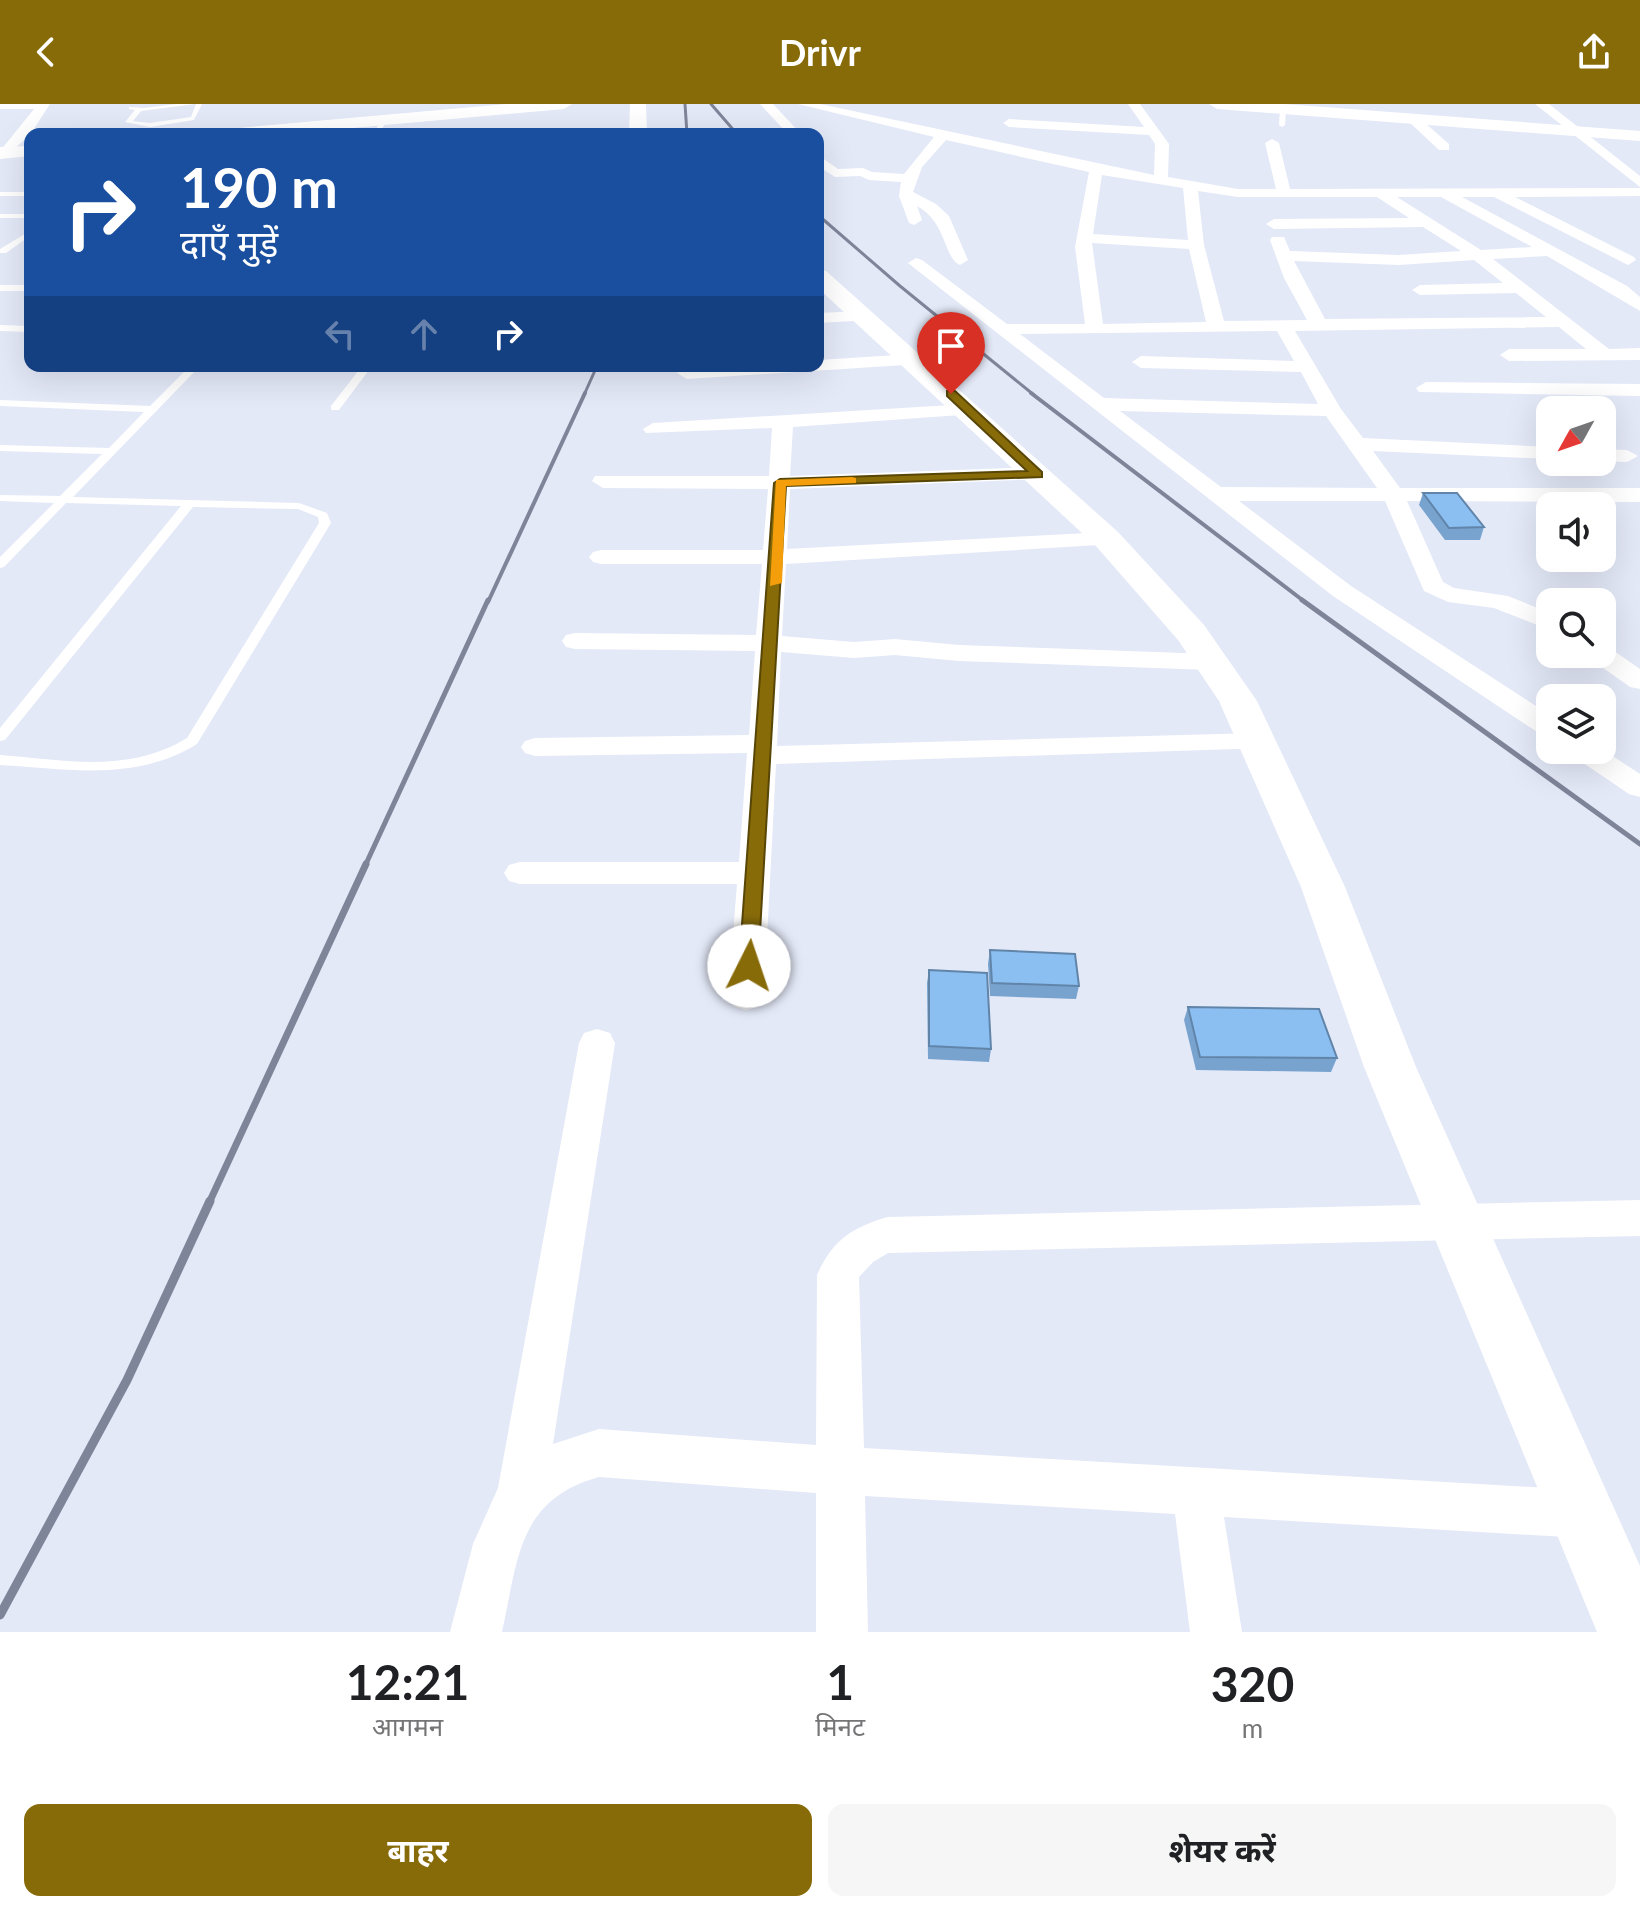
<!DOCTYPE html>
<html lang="hi">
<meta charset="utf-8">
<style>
body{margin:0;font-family:Lato,"Noto Sans Devanagari",sans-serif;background:#f6f6f6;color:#202124;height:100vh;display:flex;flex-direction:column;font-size:30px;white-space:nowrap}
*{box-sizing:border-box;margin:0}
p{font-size:26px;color:#757577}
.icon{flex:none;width:44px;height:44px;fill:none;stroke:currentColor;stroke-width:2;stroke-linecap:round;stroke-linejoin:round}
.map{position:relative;height:1528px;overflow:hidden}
.details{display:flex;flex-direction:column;background:#fff;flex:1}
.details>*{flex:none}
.hud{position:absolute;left:24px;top:24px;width:800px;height:244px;border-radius:16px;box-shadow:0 8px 32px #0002;background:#1a4fa0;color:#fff;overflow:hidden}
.needle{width:52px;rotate:230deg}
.controls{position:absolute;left:1536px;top:292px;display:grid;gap:16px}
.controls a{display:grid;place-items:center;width:80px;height:80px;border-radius:16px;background:#fff;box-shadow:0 8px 32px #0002;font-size:40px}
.pin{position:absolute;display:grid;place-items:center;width:68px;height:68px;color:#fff;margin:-82px -34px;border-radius:50% 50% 50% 0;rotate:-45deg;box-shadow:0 0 8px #0007}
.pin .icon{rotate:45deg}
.me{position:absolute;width:88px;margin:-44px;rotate:4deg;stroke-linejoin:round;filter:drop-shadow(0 0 6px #0008)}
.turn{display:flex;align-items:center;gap:28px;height:168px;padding:0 24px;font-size:36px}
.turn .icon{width:104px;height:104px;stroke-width:2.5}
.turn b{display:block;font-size:56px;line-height:68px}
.lanes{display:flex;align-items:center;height:76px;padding:0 24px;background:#0003;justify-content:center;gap:40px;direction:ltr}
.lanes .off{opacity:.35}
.eta{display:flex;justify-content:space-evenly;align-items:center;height:136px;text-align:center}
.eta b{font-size:48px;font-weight:700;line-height:56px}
.cta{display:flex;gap:16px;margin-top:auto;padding:16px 24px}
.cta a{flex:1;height:92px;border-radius:16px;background:#886b09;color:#fff;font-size:32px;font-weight:700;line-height:92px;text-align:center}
.cta a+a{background:#f6f6f6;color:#202124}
header{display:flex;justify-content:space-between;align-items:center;height:104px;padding:0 24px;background:#886b09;color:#fff;font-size:36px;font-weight:700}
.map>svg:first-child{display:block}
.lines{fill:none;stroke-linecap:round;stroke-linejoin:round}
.lane{fill:#fff;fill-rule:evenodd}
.street{fill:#fff;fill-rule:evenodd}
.secondary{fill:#fff;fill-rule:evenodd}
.primary{fill:#fff;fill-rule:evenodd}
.rail-far4{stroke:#7f8599;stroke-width:3}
.rail-far3{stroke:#7f8599;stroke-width:4}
.rail-far2{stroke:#7f8599;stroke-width:5}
.rail-far1{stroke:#7f8599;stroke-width:7}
.rail{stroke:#7f8599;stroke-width:9}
.wall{fill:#78a3cf}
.building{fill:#8bbef1;stroke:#6185a9;stroke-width:2}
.route{fill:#886b09;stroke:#584606;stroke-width:2}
.slow{fill:#f59e0b}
</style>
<header><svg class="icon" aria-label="back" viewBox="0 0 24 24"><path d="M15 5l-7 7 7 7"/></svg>Drivr<svg class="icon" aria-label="share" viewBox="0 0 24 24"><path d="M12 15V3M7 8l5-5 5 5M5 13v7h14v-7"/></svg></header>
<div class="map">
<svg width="1640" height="1528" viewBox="0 0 1640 1528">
<rect width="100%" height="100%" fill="#e4e9f8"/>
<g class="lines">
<!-- lane -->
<g class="lane">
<polygon points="177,0 195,0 141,7 133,17 150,19 191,13 196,0 202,0 194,16 150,23 125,18 135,6 129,5 129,3 144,4"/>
<polygon points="1283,3 1286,5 1285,21 1282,23 1279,21 1280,5"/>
<polygon points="382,15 387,16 379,30 373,30"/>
<rect x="0" y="88" width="30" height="4"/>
<rect x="0" y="110" width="30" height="4"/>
<polygon points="30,127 30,132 6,149 0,149 0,145"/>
<rect x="0" y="181" width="30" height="6"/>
<polygon points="0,221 30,222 30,228 0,227"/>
<path d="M190,262H200L73,393L299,399L327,409L331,419L197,640C136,678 68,665 0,661V651C65,656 128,670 187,634L319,419L318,413L298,405L193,403L5,636L0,637V624L181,402L66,399L4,463L0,464V453L54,399L0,397V391L60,392L102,350L0,347V341L109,344L144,308L0,302V296L150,302Z"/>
<polygon points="362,262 372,262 339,306 331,306 331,302"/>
</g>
<!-- street -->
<g class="street">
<polygon points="0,0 50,0 30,31 5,53 0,52 0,47 34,5 0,5"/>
<polygon points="760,0 773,0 801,30 788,30"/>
<path d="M798,0H820L1154,71L1155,40L1149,31L1009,23L1003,19L1009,15L1144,23L1128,0H1140L1169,40L1168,73L1238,85H1276L1265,39L1272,35L1279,39L1290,85L1640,84V92L1515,93L1634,153L1636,156L1628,161L1494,93H1462L1627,182L1640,193V207L1547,152L1493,155L1609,245L1640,244V256L1509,257L1500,251L1509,245H1586L1559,223L1295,227L1341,305L1363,334L1550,343V355L1373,347L1400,384H1640V398L1407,397L1443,478L1454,484L1508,492L1550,509V526L1494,504L1448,498L1424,487L1385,397H1239L1351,482L1550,611V633L1540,630L1333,492L908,159L916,154L922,156L1007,220H1085L1075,143L1089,68L946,36L922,63L913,88L936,100L949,112L968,156L960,161C944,155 947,118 917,102L922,116L914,121L909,119L899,92L901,78L869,76L860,72L835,73L818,62V51L838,65L863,64L872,68L904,70L934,33ZM1102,71L1183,84L1188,136L1093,130ZM1198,87L1238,93H1377L1409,114L1274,115L1266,120L1274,125L1423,123L1461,147L1399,151L1290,147L1284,133H1272L1270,136L1284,174L1307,216L1224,217L1204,141ZM1397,93H1441L1532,143L1481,146ZM1092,139L1189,145L1206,218L1103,220ZM1474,156L1503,179L1420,181L1412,186L1420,191L1516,189L1546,213L1325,215L1294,157L1399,161ZM1277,227L1294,257L1141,252L1132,258L1141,264L1301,268L1318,300L1104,294L1020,230ZM1120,307L1326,312L1377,384L1221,383Z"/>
<polygon points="1535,0 1549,0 1640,72 1640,83"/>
<polygon points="1408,11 1416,11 1449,40 1449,46 1439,46 1408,17"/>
<polygon points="863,207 872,212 869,216 818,219 818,209"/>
<polygon points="913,250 920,252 922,256 920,260 687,275 677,269 687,263 818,262 818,256"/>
<polygon points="1426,278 1640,280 1640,292 1419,288 1416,284"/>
<polygon points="968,300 975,302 978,306 975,310 793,323 790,372 1038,363 1046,365 1049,370 1046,375 790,385 787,445 1107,428 1115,430 1119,435 1115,440 786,460 782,532 854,538 895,535 959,541 1211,550 1220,552 1224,558 1220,564 1211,566 959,557 895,551 854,554 781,548 777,642 1256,629 1266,632 1270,638 1266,644 776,660 764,893 759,902 746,906 733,902 728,893 737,780 520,780 509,777 504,769 509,761 520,758 739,758 747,649 535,652 525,649 521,643 525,637 535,634 749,631 755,547 575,545 566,543 562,537 566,531 575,529 756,531 762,460 601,460 593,458 589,453 593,448 601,446 763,446 768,385 603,384 592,377 595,372 769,372 772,324 646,329 643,325 653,319"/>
<polygon points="1602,345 1627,346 1638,352 1627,358 1602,357"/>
<polygon points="1602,542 1610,544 1640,565 1640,585 1630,583 1592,556 1588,550 1602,550"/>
<polygon points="1602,645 1640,670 1640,693 1629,690 1573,652 1569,646"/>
<path d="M597,925L610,929L615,939L553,1340L599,1325L816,1341L817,1171C832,1137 852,1123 888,1113L1640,1096V1132L888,1149L873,1158L859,1173L864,1344L1583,1386L1600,1393L1607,1410L1600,1427L1583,1434L1224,1413L1242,1528H1190L1175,1410L865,1392L868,1528H816V1389L599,1373C517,1396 518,1456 502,1528H450L473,1440L498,1384L579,939L584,929Z"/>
</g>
<!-- secondary -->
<g class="secondary">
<polygon points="630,0 646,0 647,30 629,30"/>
<polygon points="818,165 826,167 1118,428 1204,521 1257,597 1345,783 1416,963 1640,1462 1640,1528 1597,1528 1364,963 1301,783 1219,597 1178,536 1096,442 818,184"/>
</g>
<!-- primary -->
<g class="primary">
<polygon points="507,0 572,0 564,5 286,30 218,30 227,25"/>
<polygon points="1209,0 1284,0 1640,27 1640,37 1217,5"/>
<polygon points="30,42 30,52 0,55 0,43"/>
</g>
<!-- rail-far4 -->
<g class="rail-far4">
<polyline points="685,0 687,30"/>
<polyline points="711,0 737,30"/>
<polyline points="818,111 900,182 1034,291"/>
<polyline points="584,291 597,262"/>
</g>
<!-- rail-far3 -->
<g class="rail-far3">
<polyline points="1031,289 1305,498"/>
<polyline points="488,498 585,289"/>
</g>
<!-- rail-far2 -->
<g class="rail-far2">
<polyline points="1302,496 1640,740"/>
<polyline points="365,762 488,496"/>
</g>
<!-- rail-far1 -->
<polyline class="rail-far1" points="209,1099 366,760"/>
<!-- rail -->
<polyline class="rail" points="0,1511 127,1276 210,1097"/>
</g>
<!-- wall -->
<g class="wall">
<polygon points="1423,389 1484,423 1480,436 1445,436 1419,401"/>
<polygon points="990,846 1079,882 1076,895 990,892 988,860"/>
<polygon points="929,866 991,945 989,958 928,955 927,879"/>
<polygon points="1188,903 1337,954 1331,968 1196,966 1184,916"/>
</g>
<!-- building -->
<g class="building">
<polygon points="1423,389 1457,389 1484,423 1449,424"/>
<polygon points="990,846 1075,850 1079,882 992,879"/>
<polygon points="929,866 987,869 991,945 929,942"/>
<polygon points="1188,903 1319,905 1337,954 1200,953"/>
</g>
<!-- route -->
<polygon class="route" points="947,287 955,287 1042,368 1042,373 786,382 758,862 756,867 742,867 739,862 774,379 780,375 1027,367 947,292"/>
<!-- slow -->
<polygon class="slow" points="852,373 856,374 856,379 786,382 782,479 770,482 776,376"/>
</svg>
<div class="controls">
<a><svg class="needle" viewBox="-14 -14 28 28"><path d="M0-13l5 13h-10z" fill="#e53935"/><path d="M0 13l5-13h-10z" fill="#757577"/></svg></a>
<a><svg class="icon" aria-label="sound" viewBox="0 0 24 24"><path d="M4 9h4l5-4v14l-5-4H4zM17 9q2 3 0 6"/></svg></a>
<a><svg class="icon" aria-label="search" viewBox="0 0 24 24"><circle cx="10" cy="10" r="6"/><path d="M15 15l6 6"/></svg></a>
<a><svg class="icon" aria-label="layers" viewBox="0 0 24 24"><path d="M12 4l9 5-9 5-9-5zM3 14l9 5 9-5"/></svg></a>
</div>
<div class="pin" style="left:951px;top:290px;background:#d93025"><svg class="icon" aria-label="arrive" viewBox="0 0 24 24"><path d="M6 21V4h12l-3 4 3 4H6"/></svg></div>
<svg class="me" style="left:749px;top:862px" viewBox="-20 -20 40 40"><circle r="19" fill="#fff"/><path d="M0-13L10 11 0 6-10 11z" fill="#886b09"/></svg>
<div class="hud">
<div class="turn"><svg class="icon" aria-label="right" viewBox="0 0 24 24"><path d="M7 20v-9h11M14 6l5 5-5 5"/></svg><div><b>190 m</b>दाएँ मुड़ें</div></div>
<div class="lanes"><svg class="icon off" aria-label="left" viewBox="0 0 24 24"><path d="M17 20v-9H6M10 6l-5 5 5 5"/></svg><svg class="icon off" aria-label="ahead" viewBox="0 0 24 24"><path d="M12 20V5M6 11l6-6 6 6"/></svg><svg class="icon" aria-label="right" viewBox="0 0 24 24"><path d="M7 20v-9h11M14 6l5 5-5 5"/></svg></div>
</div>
</div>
<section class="details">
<div class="eta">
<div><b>12:21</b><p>आगमन</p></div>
<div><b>1</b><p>मिनट</p></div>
<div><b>320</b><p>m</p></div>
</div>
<div class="cta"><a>बाहर</a><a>शेयर करें</a></div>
</section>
